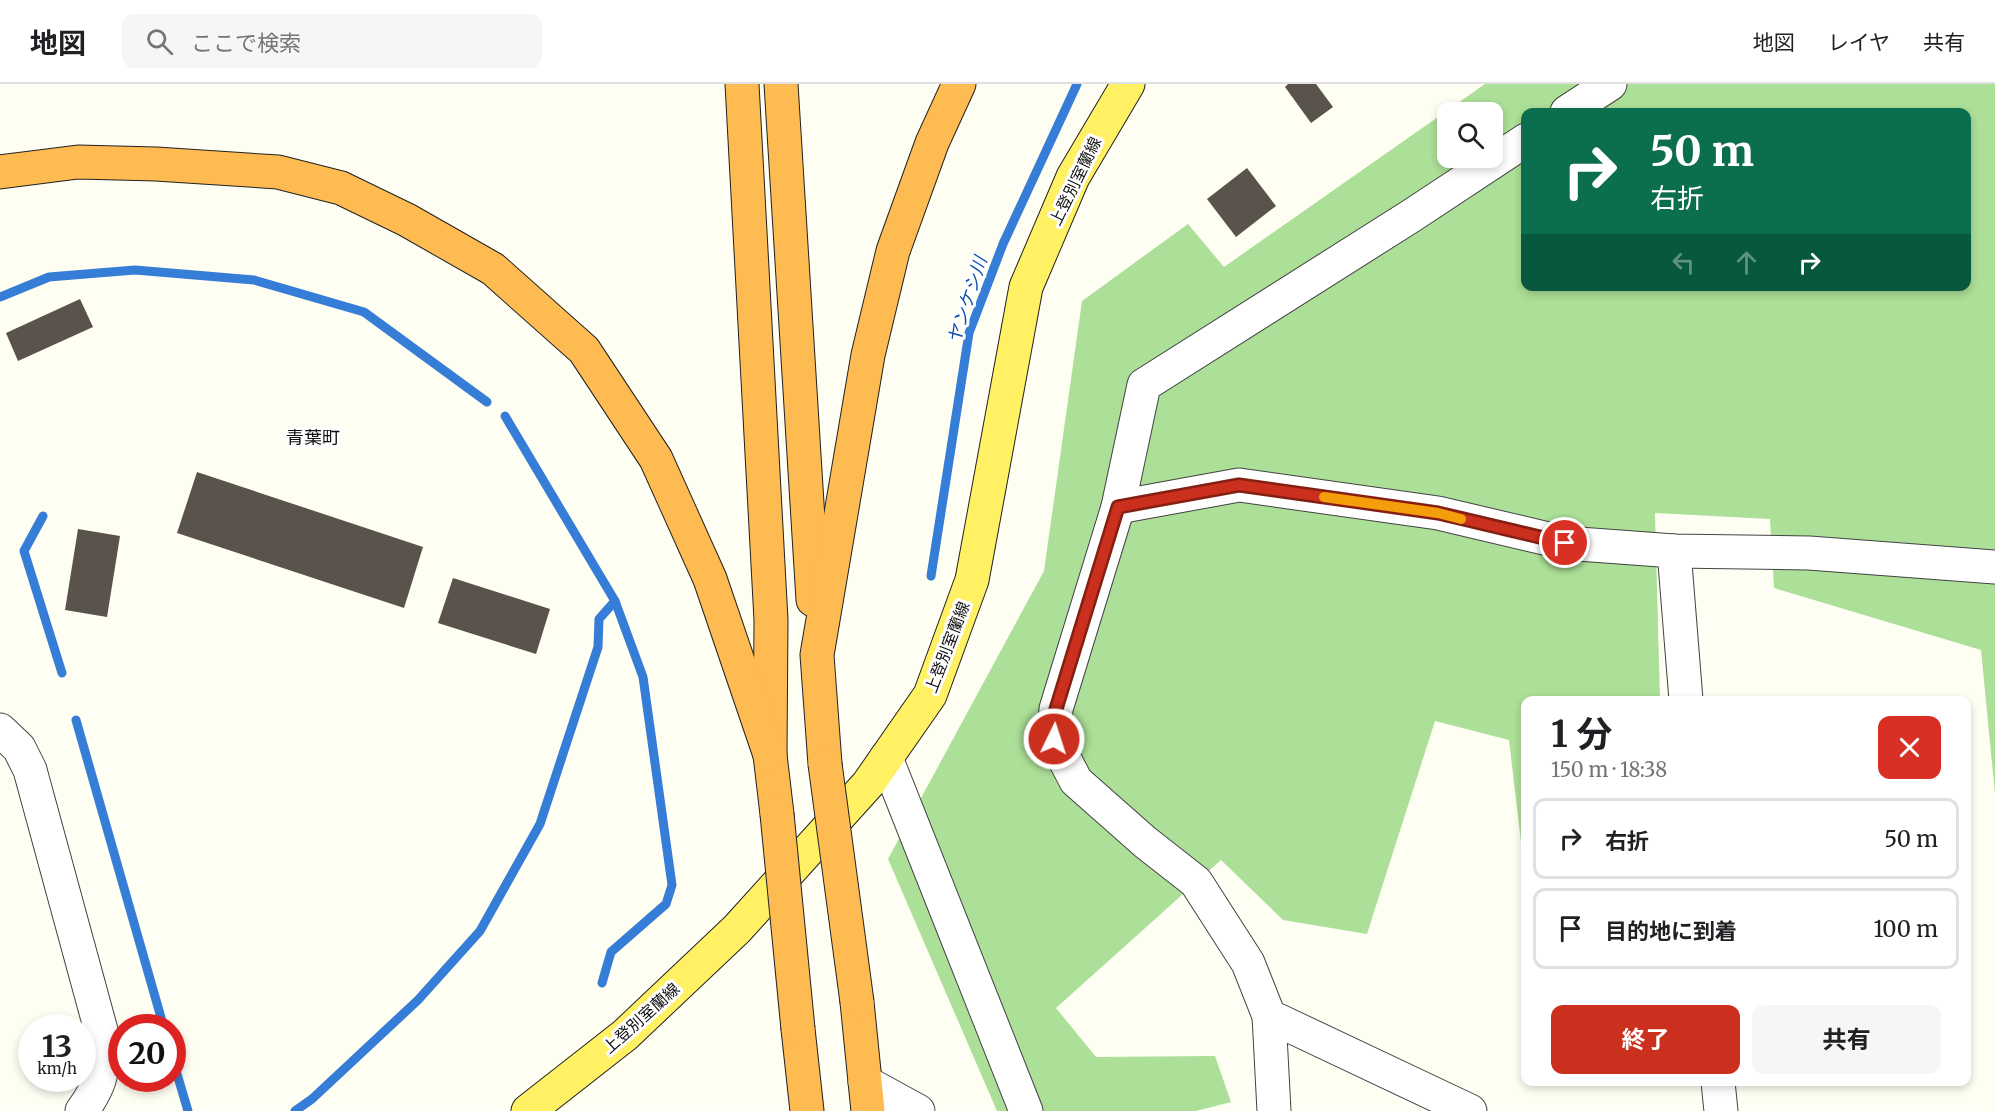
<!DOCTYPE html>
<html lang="ja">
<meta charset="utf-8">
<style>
body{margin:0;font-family:Merriweather,"Noto Sans JP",serif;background:#f6f6f6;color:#202124;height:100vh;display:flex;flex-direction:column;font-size:22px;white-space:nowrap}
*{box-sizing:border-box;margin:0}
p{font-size:20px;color:#757577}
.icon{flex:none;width:33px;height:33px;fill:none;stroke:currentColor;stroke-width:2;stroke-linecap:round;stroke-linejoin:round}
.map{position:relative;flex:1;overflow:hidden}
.sheet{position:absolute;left:1521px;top:612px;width:450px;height:390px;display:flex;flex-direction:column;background:#fff;border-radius:12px;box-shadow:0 3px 9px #0003}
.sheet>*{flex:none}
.hud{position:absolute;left:1521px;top:24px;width:450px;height:183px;border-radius:12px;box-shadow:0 3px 9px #0003;background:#0b6e4f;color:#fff;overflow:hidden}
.buttons{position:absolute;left:1437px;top:18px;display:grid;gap:12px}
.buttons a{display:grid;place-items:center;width:66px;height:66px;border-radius:12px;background:#fff;box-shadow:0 3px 9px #0003;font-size:30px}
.speed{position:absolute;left:18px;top:930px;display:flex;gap:12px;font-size:30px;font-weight:700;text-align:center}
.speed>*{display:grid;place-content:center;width:78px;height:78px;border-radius:50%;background:#fff;box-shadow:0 3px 9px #0003;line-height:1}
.speed small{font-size:15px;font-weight:400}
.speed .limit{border:9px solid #d22;background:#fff;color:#111}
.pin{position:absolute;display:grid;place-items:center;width:51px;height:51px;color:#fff;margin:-26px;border:3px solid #fff;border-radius:50%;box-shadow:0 2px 6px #0007}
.me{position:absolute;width:66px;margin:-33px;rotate:4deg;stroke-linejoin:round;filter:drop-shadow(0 0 4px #0008)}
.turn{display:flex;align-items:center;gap:21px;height:126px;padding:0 30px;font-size:27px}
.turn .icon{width:78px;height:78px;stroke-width:2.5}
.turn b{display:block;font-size:42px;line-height:51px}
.lanes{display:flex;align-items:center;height:57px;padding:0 30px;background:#0003;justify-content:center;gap:30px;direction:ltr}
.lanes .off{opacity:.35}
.round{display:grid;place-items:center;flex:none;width:63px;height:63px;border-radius:12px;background:#f6f6f6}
.headline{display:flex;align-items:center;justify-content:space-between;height:102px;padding:0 30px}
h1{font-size:36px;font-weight:700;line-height:45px}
.button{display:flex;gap:12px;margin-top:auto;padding:12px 30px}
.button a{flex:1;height:69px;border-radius:12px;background:#cb2f1d;color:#fff;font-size:24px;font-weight:700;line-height:69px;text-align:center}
.button a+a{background:#f6f6f6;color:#202124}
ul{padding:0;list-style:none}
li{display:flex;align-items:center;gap:18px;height:81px;margin:0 12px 9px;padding:0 18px;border:3px solid #e0e0e0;border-radius:12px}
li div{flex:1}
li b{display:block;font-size:22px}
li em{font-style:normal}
header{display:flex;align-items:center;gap:36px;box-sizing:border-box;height:84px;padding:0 30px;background:#fff;border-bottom:2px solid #e0e0e0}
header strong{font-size:28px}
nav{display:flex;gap:33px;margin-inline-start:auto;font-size:21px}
.search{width:420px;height:54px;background:#f6f6f6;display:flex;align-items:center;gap:15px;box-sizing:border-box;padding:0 21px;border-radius:12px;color:#757577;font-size:22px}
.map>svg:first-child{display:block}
.forest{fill:#acdf97;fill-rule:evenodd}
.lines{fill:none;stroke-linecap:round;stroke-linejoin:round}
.stream{stroke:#357dd6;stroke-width:9}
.building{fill:#59534b}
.minor-casing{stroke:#434343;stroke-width:35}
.major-casing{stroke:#212121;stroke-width:35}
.highway-casing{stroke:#212121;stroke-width:35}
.minor{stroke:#fff;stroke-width:33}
.major{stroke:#fff163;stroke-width:33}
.highway{stroke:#fdbb52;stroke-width:33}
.highway-bridge-casing{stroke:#212121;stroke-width:35;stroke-linecap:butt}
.highway-bridge{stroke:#fdbb52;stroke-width:33}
.route-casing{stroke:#841f13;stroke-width:15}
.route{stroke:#cb2f1d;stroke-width:10}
.slow{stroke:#f59e0b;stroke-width:10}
.labels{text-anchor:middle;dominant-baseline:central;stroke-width:6;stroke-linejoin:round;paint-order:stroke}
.street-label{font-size:16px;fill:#101010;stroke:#fff}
.water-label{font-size:18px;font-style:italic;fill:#0f4fac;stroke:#fff}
.neighbourhood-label{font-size:18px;fill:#101010;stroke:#fff}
</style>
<header>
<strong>地図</strong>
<div class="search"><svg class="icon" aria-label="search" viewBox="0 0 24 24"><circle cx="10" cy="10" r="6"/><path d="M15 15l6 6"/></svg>ここで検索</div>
<nav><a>地図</a><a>レイヤ</a><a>共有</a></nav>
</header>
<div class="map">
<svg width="1995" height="1027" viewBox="0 0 1995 1027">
<rect width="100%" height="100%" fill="#fffef3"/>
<!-- forest -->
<path class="forest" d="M1485,0H1995V710L1981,566L1774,504L1770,435L1655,429L1660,616H1526L1525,775H1523L1509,656L1435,637L1367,850L1283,836L1221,776L1056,924L1096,973L1215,972L1231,1018L1196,1027H997L888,775L1044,487L1082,217L1188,140L1224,183ZM1448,28H1492V74H1448ZM1526,28H1966V202H1526Z"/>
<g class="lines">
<!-- stream -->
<g class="stream">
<polyline points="0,213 49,193 135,186 254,196 364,228 487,318"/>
<polyline points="505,332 615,517 643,593 672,801 666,820 611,868 602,899"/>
<polyline points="43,432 24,467 62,589"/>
<polyline points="931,492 969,249 1003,160 1077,0"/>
<polyline points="76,636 164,944"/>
<polyline points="172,973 188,1027"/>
<polyline points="295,1027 312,1015 418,916 480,847 540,740 598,563 599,535 615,517"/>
</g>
</g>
<!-- building -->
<g class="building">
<polygon points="1288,0 1316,0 1333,23 1311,39 1285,3"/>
<polygon points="1247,84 1276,122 1236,153 1207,115"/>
<polygon points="80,215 93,243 18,277 6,249"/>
<polygon points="197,388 423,463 404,524 177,449"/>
<polygon points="78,445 120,452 107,533 65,526"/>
<polygon points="453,494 550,525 536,570 438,539"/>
</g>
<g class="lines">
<defs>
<g id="minor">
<polyline points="1567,28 1610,0"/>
<polyline points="1118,423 1239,401 1438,429 1565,459 1674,467 1809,469 1995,483"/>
<polyline points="1674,467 1686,616"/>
<path d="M0,646L19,664L30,686L105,961C102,991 100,1002 82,1027"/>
<polyline points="886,674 1026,1027"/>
<polyline points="1269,932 1274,1027"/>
<polyline points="865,998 918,1027"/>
<polyline points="1718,998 1721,1027"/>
<polyline points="1470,1027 1269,932 1248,879 1196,798 1145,758 1076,697 1054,655 1056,625 1118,423 1144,301 1411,132 1526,56"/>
</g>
<polyline id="major" points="528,1027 625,951 737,845 868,700 930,611 972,496 1026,203 1073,93 1128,0"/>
<g id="highway">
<polyline points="742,0 771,536 770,671 777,730"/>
<polyline points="781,0 813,516"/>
<polyline points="0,88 78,78 156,80 278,88 341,104 407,136 493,185 584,266 656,375 710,495 770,671"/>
<polyline points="825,680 817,571 868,271 893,167 932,59 959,0"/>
<polyline points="857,918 868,1027"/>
<polyline points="798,945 807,1027"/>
</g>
</defs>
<!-- minor casing -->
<use href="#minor" class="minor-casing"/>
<!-- major casing -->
<use href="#major" class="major-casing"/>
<!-- highway casing -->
<use href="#highway" class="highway-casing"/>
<!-- minor -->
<use href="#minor" class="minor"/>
<!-- major -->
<use href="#major" class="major"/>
<!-- highway -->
<use href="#highway" class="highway"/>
<defs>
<g id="highway-bridge">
<polyline points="825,680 857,918"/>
<polyline points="777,730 798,945"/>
</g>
</defs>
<!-- highway-bridge casing -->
<use href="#highway-bridge" class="highway-bridge-casing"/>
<!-- highway-bridge -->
<use href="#highway-bridge" class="highway-bridge"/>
</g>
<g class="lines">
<defs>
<polyline id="route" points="1054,655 1056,625 1118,423 1239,401 1438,429 1565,459"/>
</defs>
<!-- route casing -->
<use href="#route" class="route-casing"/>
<!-- route -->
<use href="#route" class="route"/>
<!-- slow -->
<polyline class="slow" points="1324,413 1438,429 1461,435"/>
</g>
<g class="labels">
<!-- street labels -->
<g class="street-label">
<text transform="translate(1075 97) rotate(-64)">上登別室蘭線</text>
<text transform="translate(947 563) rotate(-69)">上登別室蘭線</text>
<text transform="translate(641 934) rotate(-42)">上登別室蘭線</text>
</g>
<!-- water labels -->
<g class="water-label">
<text transform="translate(967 216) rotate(-72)">ヤンケシ川</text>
</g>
<!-- neighbourhood labels -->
<g class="neighbourhood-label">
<text x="313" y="353">青葉町</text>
</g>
</g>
</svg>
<div class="buttons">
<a><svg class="icon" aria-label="search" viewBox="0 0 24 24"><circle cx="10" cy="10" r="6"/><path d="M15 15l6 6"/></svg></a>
</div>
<div class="speed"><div>13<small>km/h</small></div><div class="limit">20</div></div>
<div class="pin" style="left:1565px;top:459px;background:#d93025"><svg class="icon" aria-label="arrive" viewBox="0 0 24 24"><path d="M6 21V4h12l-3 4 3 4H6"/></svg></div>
<svg class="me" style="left:1054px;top:655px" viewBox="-20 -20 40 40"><circle r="17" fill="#cb2f1d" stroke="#fff" stroke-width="3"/><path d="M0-11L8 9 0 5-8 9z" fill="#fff"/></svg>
<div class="hud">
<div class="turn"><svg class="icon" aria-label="right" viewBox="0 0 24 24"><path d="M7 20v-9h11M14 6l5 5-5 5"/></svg><div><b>50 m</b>右折</div></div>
<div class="lanes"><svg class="icon off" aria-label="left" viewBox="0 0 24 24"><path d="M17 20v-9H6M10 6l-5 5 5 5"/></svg><svg class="icon off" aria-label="ahead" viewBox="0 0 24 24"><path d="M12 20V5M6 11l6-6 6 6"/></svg><svg class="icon" aria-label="right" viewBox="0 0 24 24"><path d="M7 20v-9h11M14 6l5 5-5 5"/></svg></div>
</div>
<section class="sheet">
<div class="headline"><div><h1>1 分</h1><p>150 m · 18:38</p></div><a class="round" style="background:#d93025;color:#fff"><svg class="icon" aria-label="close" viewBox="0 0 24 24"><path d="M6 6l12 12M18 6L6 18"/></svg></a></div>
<ul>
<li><svg class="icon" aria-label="right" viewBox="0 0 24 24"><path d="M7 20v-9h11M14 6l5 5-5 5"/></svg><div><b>右折</b></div><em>50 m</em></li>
<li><svg class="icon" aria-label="arrive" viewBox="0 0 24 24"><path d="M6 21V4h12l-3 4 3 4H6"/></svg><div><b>目的地に到着</b></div><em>100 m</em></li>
</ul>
<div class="button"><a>終了</a><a>共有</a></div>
</section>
</div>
